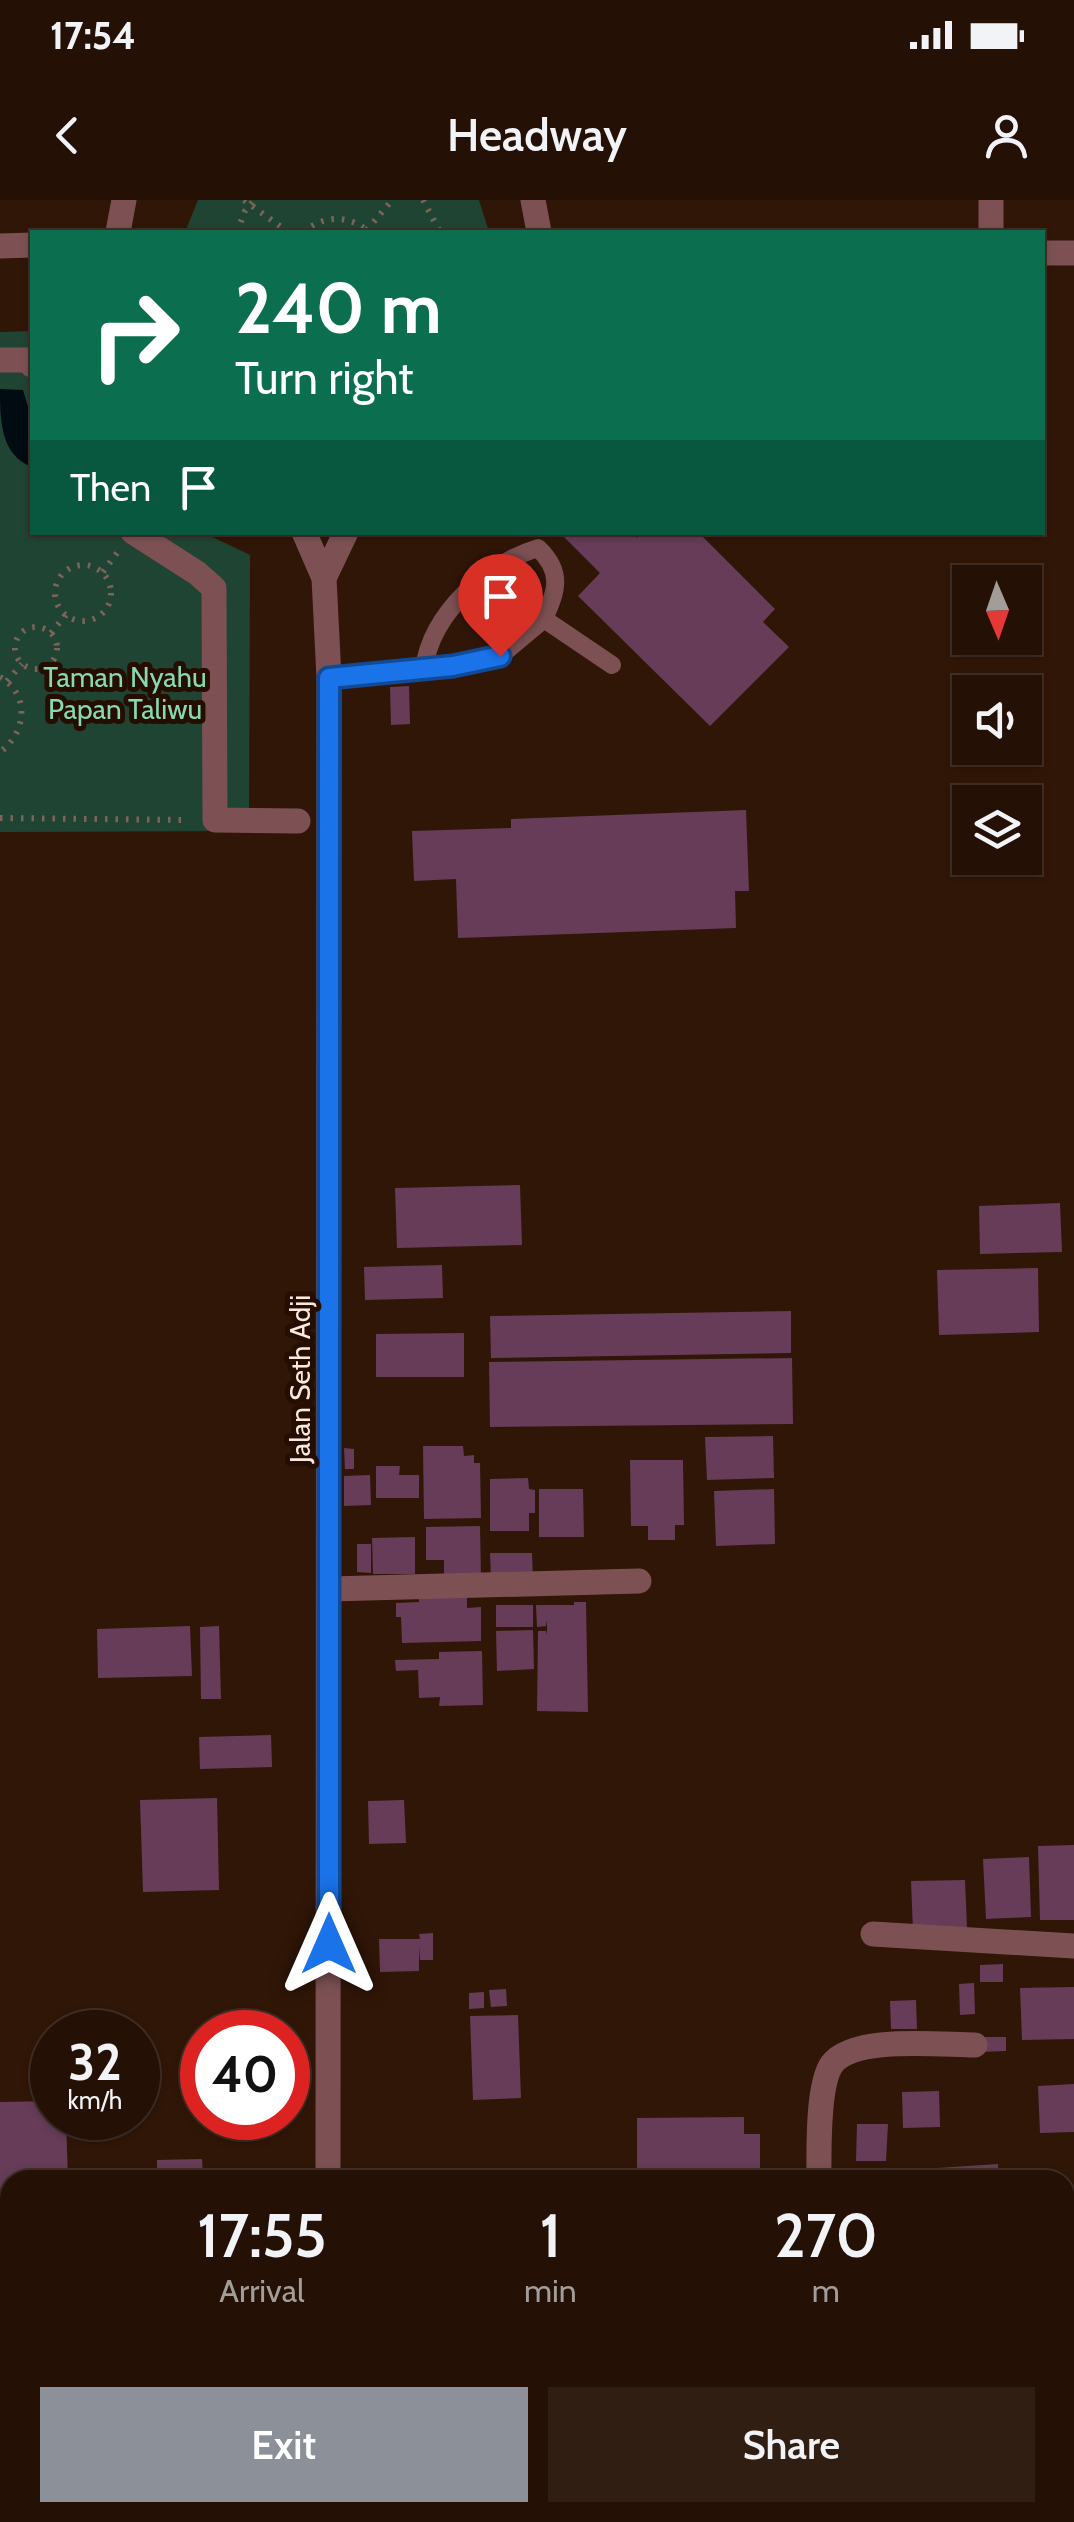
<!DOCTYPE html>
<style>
body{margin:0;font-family:Cabin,sans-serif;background:#301e13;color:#f1f3f6;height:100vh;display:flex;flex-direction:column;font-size:38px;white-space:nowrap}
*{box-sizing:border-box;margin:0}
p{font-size:32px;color:#a39d9a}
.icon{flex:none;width:55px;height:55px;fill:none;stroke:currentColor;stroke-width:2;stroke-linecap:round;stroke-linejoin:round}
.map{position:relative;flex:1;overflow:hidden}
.side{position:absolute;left:0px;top:1970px;width:1075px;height:352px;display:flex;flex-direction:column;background:#241005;border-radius:30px 30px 0 0;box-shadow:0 2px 8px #0004,0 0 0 2px #413027}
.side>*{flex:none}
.top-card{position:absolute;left:30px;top:30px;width:1015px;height:305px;border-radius:0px;box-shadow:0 2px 8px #0004,0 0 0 2px #413027;background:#0b6e4f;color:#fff;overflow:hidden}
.needle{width:65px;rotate:178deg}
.buttons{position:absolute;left:952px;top:365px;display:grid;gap:20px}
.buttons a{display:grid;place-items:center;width:90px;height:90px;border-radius:0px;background:#241005;box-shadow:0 2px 8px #0004,0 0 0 2px #413027;font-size:50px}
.speed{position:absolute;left:30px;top:1810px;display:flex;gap:20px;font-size:50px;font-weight:700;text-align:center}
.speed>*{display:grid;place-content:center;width:130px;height:130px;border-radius:50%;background:#241005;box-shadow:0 2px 8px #0004,0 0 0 2px #413027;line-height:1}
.speed small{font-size:25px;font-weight:400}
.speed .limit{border:15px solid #d22;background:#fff;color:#111}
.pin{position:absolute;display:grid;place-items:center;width:85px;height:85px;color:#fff;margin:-102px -42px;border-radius:50% 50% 50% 0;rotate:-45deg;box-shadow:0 0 10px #0007}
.pin .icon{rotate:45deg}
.me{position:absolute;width:110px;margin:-55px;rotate:0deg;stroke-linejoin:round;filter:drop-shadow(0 0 8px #0008)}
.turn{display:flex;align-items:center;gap:35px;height:210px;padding:0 40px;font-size:45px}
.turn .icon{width:130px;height:130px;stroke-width:2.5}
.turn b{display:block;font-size:70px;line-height:85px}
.then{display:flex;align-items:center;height:95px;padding:0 40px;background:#0003;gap:20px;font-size:38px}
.eta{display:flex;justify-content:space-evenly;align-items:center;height:170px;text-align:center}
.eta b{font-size:60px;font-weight:600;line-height:70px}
.primary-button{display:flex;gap:20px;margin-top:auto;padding:20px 40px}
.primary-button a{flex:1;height:115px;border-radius:0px;background:#8c9099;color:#fff;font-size:40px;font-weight:600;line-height:115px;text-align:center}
.primary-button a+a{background:#301e13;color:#f1f3f6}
.status{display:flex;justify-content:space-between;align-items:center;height:70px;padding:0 50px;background:#241005;direction:ltr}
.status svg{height:28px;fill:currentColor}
header{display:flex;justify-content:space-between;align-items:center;height:130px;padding:0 40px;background:#241005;font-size:45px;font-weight:600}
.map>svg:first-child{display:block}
.green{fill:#204433}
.water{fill:#000c11}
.building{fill:#663c58}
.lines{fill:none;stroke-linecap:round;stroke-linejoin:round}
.path{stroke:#7c6558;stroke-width:6;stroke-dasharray:2.5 8;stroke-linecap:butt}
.service{stroke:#7d5154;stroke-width:18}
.pedestrian{stroke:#7d5154;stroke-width:25}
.minor{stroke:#7d5154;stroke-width:25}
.tertiary{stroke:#7d5154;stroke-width:25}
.route-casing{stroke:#114b97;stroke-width:25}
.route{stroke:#1a73e8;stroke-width:18}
.labels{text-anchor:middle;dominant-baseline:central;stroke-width:10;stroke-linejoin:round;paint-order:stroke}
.park-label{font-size:28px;fill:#86dab2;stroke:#250d01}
.street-label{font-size:28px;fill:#fae8de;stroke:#250d01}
</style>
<div class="status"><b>17:54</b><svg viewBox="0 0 49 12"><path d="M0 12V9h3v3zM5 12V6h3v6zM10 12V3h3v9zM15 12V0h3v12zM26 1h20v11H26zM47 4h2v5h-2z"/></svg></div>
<header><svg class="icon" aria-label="back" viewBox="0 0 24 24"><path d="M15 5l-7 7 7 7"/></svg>Headway<svg class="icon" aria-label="person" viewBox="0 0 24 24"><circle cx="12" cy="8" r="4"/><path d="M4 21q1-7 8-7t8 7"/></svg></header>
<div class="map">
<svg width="1074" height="2322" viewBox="0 0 1074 2322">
<rect width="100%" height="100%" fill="#301607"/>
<!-- green -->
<g class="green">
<polygon points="198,0 479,0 489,32 185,32"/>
<polygon points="32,131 32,332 204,333 250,355 249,631 0,632 0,132"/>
</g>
<!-- water -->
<path class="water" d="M0,189L23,190L32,220V267C0,255 0,219 0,189Z"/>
<!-- building -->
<g class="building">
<polygon points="568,332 632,332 637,338 642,332 671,332 676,337 681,332 698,332 775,409 763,422 789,447 710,526 578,396 600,373 564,337"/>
<polygon points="409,486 410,524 391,525 390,487"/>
<polygon points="746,610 749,691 735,691 736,728 458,738 456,679 414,681 412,631 511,628 511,619"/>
<polygon points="520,985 522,1045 397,1048 395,988"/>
<polygon points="1060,1003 1062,1052 980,1054 979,1006"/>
<polygon points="442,1065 443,1098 365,1100 364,1067"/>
<polygon points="1038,1068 1039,1132 939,1135 937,1070"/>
<polygon points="791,1111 791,1153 491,1158 490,1116"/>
<polygon points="464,1133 464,1177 376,1177 376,1134"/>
<polygon points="792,1158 793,1224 490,1227 489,1162"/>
<polygon points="773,1236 774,1278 707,1280 705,1237"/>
<polygon points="423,1246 463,1246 464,1256 474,1255 474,1263 480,1263 481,1318 424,1319"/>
<polygon points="344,1248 354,1249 354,1269 345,1269"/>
<polygon points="630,1260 683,1260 684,1325 675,1325 675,1340 648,1340 648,1326 631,1326"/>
<polygon points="376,1266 400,1266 399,1275 419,1275 419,1298 376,1298"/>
<polygon points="370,1275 371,1305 344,1306 344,1276"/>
<polygon points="528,1278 529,1289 535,1290 535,1313 529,1313 529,1331 490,1331 490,1279"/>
<polygon points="539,1289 583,1289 584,1337 539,1337"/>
<polygon points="774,1289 775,1344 716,1346 714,1291"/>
<polygon points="480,1326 481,1375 444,1376 444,1360 426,1360 426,1327"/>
<polygon points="415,1337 415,1374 373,1374 372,1338"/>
<polygon points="357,1344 371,1344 371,1373 357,1372"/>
<polygon points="490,1353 532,1353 533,1378 491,1378"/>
<polygon points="467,1394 467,1408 481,1407 481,1441 402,1443 401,1417 396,1417 396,1403 419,1402 419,1395"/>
<polygon points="574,1402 586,1402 588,1512 537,1511 538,1431 546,1431 547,1435 547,1420 546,1426 537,1427 536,1405 574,1405"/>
<rect x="496" y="1405" width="37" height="22"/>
<polygon points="190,1426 192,1476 98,1478 97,1429"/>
<polygon points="219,1426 221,1499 201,1499 200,1427"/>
<polygon points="533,1430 534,1469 497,1471 496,1431"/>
<polygon points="482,1451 483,1505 439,1506 440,1497 419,1498 418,1470 396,1471 395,1460 439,1459 439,1452"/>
<polygon points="271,1535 272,1567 200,1569 199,1537"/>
<polygon points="217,1598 219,1690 143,1692 140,1600"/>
<polygon points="404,1600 406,1643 369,1644 368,1601"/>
<polygon points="1074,1645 1074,1720 1040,1720 1038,1646"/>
<polygon points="1029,1657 1031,1717 986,1719 983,1659"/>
<polygon points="965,1680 967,1729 913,1731 911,1681"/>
<polygon points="433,1733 433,1760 420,1760 419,1747 419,1771 380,1772 379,1739 420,1739 419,1734"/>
<polygon points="1003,1764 1003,1782 980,1782 980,1765"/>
<polygon points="974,1783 975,1814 960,1815 959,1784"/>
<polygon points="1074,1787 1074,1839 1022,1840 1020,1788"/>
<polygon points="506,1789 507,1806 491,1807 489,1790"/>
<polygon points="484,1792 484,1808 469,1809 469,1793"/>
<polygon points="916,1800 917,1829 891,1829 890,1801"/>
<polygon points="518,1815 521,1898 473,1900 470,1816"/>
<polygon points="980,1837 1006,1837 1006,1851 980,1852"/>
<polygon points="1074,1884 1074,1932 1040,1933 1038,1886"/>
<polygon points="939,1891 940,1927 903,1928 902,1892"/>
<polygon points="52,1901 52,1918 66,1918 68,1980 10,1980 10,2015 0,2015 0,1902"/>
<polygon points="744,1917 744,1934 760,1934 760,1980 637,1980 637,1918"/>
<polygon points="857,1924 888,1924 886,1961 856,1961"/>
<polygon points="202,1959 203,1980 157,1980 157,1960"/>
<polygon points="998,1964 999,1980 938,1980 937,1968"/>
<rect x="0" y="2036" width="10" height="60"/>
<polygon points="10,2166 10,2205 0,2206 0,2167"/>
<polygon points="0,2209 10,2209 10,2251 0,2252"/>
<polygon points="0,2310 36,2312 37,2322 0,2322"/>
<polygon points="132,2312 208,2312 209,2317 132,2319"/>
</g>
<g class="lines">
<!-- path -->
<g class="path">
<polyline points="244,0 288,32"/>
<polyline points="423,0 440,32"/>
<polyline points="367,30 392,0"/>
<polyline points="237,32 245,11 254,0"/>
<path d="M303,32C324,15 349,14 369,32"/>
<circle cx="83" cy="393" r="28"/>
<polyline points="103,372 117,353"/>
<circle cx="36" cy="448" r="21"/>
<polyline points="51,433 66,415"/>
<path d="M0,477C31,495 26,533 0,552"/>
<polyline points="7,481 22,464"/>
<polyline points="0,618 189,620"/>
</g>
<!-- service -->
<g class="service">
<path d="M424,469C431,413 487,364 538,348C563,372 557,390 544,419"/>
<polyline points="329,478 453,466 500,456 544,419 612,465"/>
</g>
<!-- pedestrian -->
<g class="pedestrian">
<polyline points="0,160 30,160 32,165"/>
<polyline points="133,332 197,373 214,388 215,620 298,621"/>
</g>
<!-- minor -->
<g class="minor">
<polyline points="991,0 991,32"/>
<polyline points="0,46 32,45"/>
<polyline points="1042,53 1074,53"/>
<polyline points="330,1389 639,1381"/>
<polyline points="873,1734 1074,1746"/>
<path d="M819,1980C819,1953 817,1885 832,1864C854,1835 941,1845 975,1845"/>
<polyline points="0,2147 10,2147"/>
<polyline points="821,2312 821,2322"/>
</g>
<!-- tertiary -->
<g class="tertiary">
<polyline points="533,0 539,32"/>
<polyline points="118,32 124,0"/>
<polyline points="304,332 324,378 329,478 328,1980"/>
<polyline points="324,378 346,332"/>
<polyline points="330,2312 330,2322"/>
</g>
</g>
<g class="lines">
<defs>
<polyline id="route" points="329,1744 329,478 453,466 500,456"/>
</defs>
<!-- route casing -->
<use href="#route" class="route-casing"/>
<!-- route -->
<use href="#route" class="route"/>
</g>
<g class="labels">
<!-- park labels -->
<g class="park-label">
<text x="125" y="477">Taman Nyahu<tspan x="125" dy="32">Papan Taliwu</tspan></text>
</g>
<!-- street labels -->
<g class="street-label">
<text transform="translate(300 1179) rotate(-90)">Jalan Seth Adji</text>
</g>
</g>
</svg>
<div class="buttons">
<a><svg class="needle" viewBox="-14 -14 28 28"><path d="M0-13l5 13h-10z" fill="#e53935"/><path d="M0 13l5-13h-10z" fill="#a39d9a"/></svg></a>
<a><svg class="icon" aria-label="sound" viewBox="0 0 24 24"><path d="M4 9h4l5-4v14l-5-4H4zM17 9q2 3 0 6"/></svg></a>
<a><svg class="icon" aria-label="layers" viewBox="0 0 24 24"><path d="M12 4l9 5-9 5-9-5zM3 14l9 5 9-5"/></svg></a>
</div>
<div class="speed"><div>32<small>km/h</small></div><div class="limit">40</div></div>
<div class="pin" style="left:500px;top:456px;background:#d93025"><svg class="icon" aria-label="arrive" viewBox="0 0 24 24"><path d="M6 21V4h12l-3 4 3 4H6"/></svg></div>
<svg class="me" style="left:329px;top:1744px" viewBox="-20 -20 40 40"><path d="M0-17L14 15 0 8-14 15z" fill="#1a73e8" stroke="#fff" stroke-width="4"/></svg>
<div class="top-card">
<div class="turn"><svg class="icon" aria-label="right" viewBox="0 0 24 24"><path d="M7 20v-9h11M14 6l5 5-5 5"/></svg><div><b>240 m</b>Turn right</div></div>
<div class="then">Then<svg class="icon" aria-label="arrive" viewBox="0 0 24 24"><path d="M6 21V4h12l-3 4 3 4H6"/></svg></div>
</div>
<section class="side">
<div class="eta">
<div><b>17:55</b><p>Arrival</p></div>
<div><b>1</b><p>min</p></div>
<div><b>270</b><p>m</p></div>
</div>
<div class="primary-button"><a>Exit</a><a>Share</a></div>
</section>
</div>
